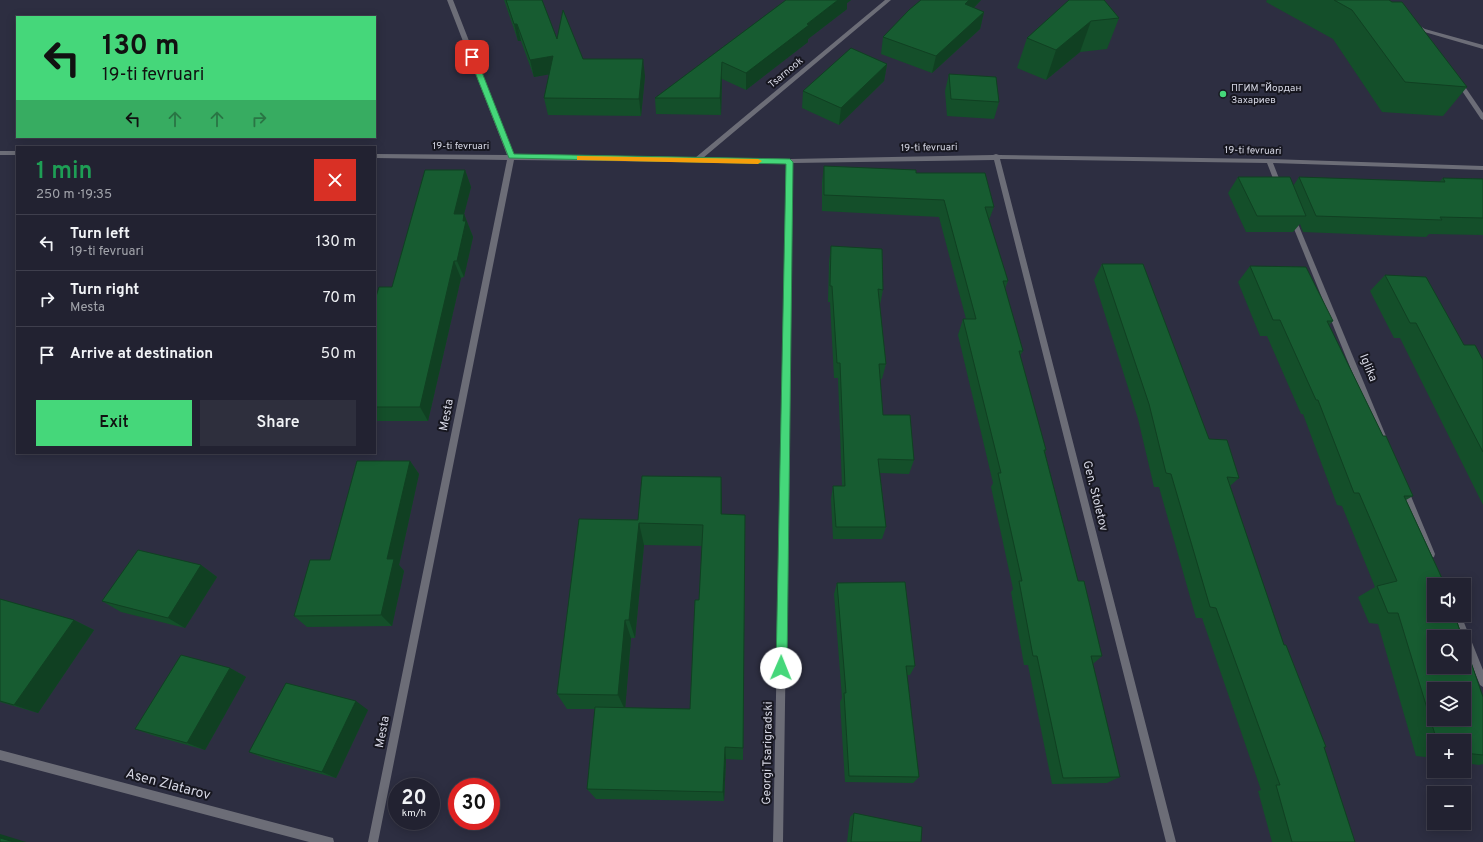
<!DOCTYPE html>
<meta charset="utf-8">
<style>
body{margin:0;font-family:Overpass,sans-serif;background:#2e2f3d;color:#f1f3f6;height:100vh;display:flex;flex-direction:column;font-size:15px;white-space:nowrap}
*{box-sizing:border-box;margin:0}
p{font-size:13px;color:#a2a4ab}
.icon{flex:none;width:22px;height:22px;fill:none;stroke:currentColor;stroke-width:2;stroke-linecap:round;stroke-linejoin:round}
.map{position:relative;flex:1;overflow:hidden}
.details{position:absolute;left:16px;top:146px;width:360px;height:308px;display:flex;flex-direction:column;background:#222231;border-radius:0px;box-shadow:0 2px 10px #0003,0 0 0 1px #3f3f4d}
.details>*{flex:none}
.guide{position:absolute;left:16px;top:16px;width:360px;height:122px;border-radius:0px;box-shadow:0 2px 10px #0003,0 0 0 1px #3f3f4d;background:#45d77a;color:#111;overflow:hidden}
.buttons{position:absolute;left:1427px;top:578px;display:grid;gap:8px}
.buttons a{display:grid;place-items:center;width:44px;height:44px;border-radius:0px;background:#222231;box-shadow:0 2px 10px #0003,0 0 0 1px #3f3f4d;font-size:20px}
.speed{position:absolute;left:388px;top:778px;display:flex;gap:8px;font-size:20px;font-weight:700;text-align:center}
.speed>*{display:grid;place-content:center;width:52px;height:52px;border-radius:50%;background:#222231;box-shadow:0 2px 10px #0003,0 0 0 1px #3f3f4d;line-height:1}
.speed small{font-size:10px;font-weight:400}
.speed .limit{border:6px solid #d22;background:#fff;color:#111}
.pin{position:absolute;display:grid;place-items:center;width:34px;height:34px;color:#fff;margin:-17px;border-radius:8px;box-shadow:0 2px 6px #0006}
.me{position:absolute;width:44px;margin:-22px;rotate:1deg;stroke-linejoin:round;filter:drop-shadow(0 0 3px #0008)}
.turn{display:flex;align-items:center;gap:14px;height:84px;padding:0 20px;font-size:18px}
.turn .icon{width:52px;height:52px;stroke-width:2.5}
.turn b{display:block;font-size:28px;line-height:34px}
.lanes{display:flex;align-items:center;height:38px;padding:0 20px;background:#0003;justify-content:center;gap:20px;direction:ltr}
.lanes .off{opacity:.35}
.round{display:grid;place-items:center;flex:none;width:42px;height:42px;border-radius:0px;background:#2e2f3d}
.head{display:flex;align-items:center;justify-content:space-between;height:68px;padding:0 20px}
h1{font-size:24px;font-weight:600;line-height:30px;color:#1e9e55}
.cta{display:flex;gap:8px;margin-top:auto;padding:8px 20px}
.cta a{flex:1;height:46px;border-radius:0px;background:#45d77a;color:#111;font-size:16px;font-weight:600;line-height:46px;text-align:center}
.cta a+a{background:#2e2f3d;color:#f1f3f6}
ul{padding:0;list-style:none}
li{display:flex;align-items:center;gap:12px;height:56px;padding:0 20px;border-top:1px solid #3f3f4d}
li div{flex:1}
li b{display:block;font-size:15px}
li em{font-style:normal}
.map>svg:first-child{display:block}
.lines{fill:none;stroke-linecap:round;stroke-linejoin:round}
.street{fill:#6c6d77;fill-rule:evenodd}
.wall{fill:#144f2a;fill-rule:evenodd}
.shaded-wall{fill:#104022}
.building{fill:#175c31;stroke:#104022;fill-rule:evenodd}
.route{fill:#45d77a;stroke:#2d8c4f}
.slow{fill:#f59e0b}
.poi-dot{fill:#45d77a;stroke:#171720;stroke-width:1.5}
.labels{text-anchor:middle;dominant-baseline:central;stroke-width:4;stroke-linejoin:round;paint-order:stroke}
.far-street-label{font-size:10px;fill:#d6d7e4;stroke:#171720}
.far-poi-label{font-size:10px;fill:#d6d7e4;stroke:#171720;text-anchor:start}
.street-label{font-size:12px;fill:#d6d7e4;stroke:#171720}
.near-street-label{font-size:14px;fill:#d6d7e4;stroke:#171720}
</style>
<div class="map">
<svg width="1483" height="842" viewBox="0 0 1483 842">
<rect width="100%" height="100%" fill="#2d2e41"/>
<g class="lines">
<!-- street -->
<g class="street">
<polygon points="447,0 453,0 514,156 695,158 885,0 891,0 703,158 790,159 993,155 996,154 999,155 1269,159 1483,166 1483,170 1273,163 1282,186 1279,188 1276,186 1267,163 1000,159 1176,842 1166,842 994,160 793,163 783,842 773,842 787,163 514,160 378,842 368,842 507,160 375,158 375,154 507,155"/>
<polygon points="1414,25 1418,25 1425,29 1483,45 1483,49 1421,31 1414,27"/>
<polygon points="1459,80 1461,81 1483,113 1483,120 1481,119 1456,82"/>
<rect x="0" y="151" width="17" height="4"/>
<polygon points="1291,217 1295,217 1296,219 1388,441 1387,443 1384,444 1381,443 1380,441 1290,219"/>
<polygon points="1404,485 1407,486 1408,489 1435,554 1434,557 1431,558 1428,557 1427,554 1400,489 1401,486"/>
<polygon points="1451,615 1461,615 1483,670 1483,687 1480,685 1464,647 1464,637 1460,637"/>
<polygon points="0,750 329,837 333,838 334,842 309,842 0,760"/>
</g>
</g>
<!-- wall -->
<g class="wall">
<polygon points="504,0 542,0 557,39 583,59 645,76 641,116 548,115 544,98 549,74 534,77 521,41 518,41"/>
<polygon points="786,0 851,0 847,3 847,9 808,39 808,42 746,90 722,79 721,115 656,114 655,98"/>
<polygon points="981,0 974,8 984,12 980,29 932,73 881,54 883,37"/>
<polygon points="1069,0 1119,18 1107,49 1080,52 1046,80 1017,68 1027,38"/>
<polygon points="1267,0 1389,0 1467,87 1443,116 1382,112 1333,39 1266,2"/>
<polygon points="887,64 884,81 839,125 802,108 803,91"/>
<polygon points="949,74 999,102 994,119 947,116 945,91"/>
<polygon points="824,166 916,173 994,207 989,220 1008,281 1005,289 1023,351 1020,356 1046,450 1045,453 1078,581 1102,656 1093,664 1120,777 1107,783 1052,784 1028,665 1024,665 1011,592 1013,589 991,487 993,483 958,335 963,319 966,319 939,217 822,211 822,182"/>
<polygon points="465,170 471,187 464,214 473,237 464,277 461,278 428,421 375,421 375,300 392,287"/>
<polygon points="1238,177 1293,186 1299,177 1439,182 1443,178 1483,179 1483,235 1429,234 1426,237 1303,232 1300,224 1293,232 1246,232 1228,193"/>
<polygon points="831,246 883,290 880,305 886,364 882,379 880,379 883,415 914,460 909,474 880,473 886,527 882,539 833,539 831,499 833,486 842,486 838,378 834,378 830,302 828,302 829,262"/>
<polygon points="1102,264 1209,439 1239,478 1230,486 1284,645 1326,747 1324,747 1355,842 1272,842 1258,791 1261,790 1202,618 1196,618 1159,487 1154,487 1138,419 1094,280"/>
<polygon points="1250,266 1333,321 1329,325 1383,436 1413,496 1406,500 1460,616 1456,618 1483,697 1483,764 1479,765 1464,763 1464,741 1434,741 1434,758 1416,756 1378,624 1369,623 1358,597 1375,587 1342,506 1337,505 1303,414 1301,414 1267,336 1260,336 1238,282"/>
<polygon points="1385,275 1464,345 1483,360 1483,505 1400,338 1394,338 1370,291"/>
<polygon points="410,461 419,474 399,565 404,571 392,626 307,627 294,616 330,560"/>
<path d="M722,500V514L745,515L743,760L726,759L724,801L596,799L587,789L595,709H567L557,694L638,520ZM644,545L702,546L699,600L690,709L625,708L631,638H635Z"/>
<polygon points="201,565 217,577 185,628 121,612 102,601"/>
<polygon points="837,583 915,666 910,675 907,675 919,777 913,783 845,782 840,702 842,698 834,594"/>
<polygon points="0,599 74,620 94,630 38,713 0,702"/>
<polygon points="230,668 246,677 205,750 155,736 135,729"/>
<polygon points="368,710 336,778 266,759 249,752"/>
<polygon points="854,813 921,842 847,842 850,817"/>
</g>
<!-- shaded-wall -->
<g class="shaded-wall">
<polygon points="838,0 851,0 847,3 847,9 808,39 808,42 746,90 746,73"/>
<polygon points="969,0 981,0 961,21 965,4"/>
<polygon points="984,12 980,29 932,73 936,56"/>
<polygon points="1091,21 1080,52 1046,80 1056,50"/>
<polygon points="514,24 517,24 521,41 518,41"/>
<polygon points="553,56 557,73 534,77 530,60"/>
<polygon points="643,59 645,76 641,116 639,99"/>
<polygon points="722,62 722,79 721,115 720,98"/>
<polygon points="887,64 884,81 839,125 841,108"/>
<polygon points="465,170 471,187 464,214 473,237 464,277 457,261 454,214"/>
<polygon points="454,261 461,278 428,421 420,407"/>
<polygon points="410,461 419,474 399,565 404,571 392,626 381,615 387,559"/>
<polygon points="721,477 722,500 722,536 721,514"/>
<polygon points="639,523 644,545 635,638 629,620"/>
<polygon points="201,565 217,577 185,628 168,618"/>
<polygon points="74,620 94,630 38,713 14,705"/>
<polygon points="625,620 631,638 625,710 618,695"/>
<polygon points="230,668 246,677 205,750 187,743"/>
<polygon points="356,701 368,710 336,778 322,772"/>
<polygon points="725,747 726,759 724,801 723,792"/>
<polygon points="0,834 26,842 14,842 0,838"/>
</g>
<!-- building -->
<g class="building">
<polygon points="506,0 542,0 557,39 563,10 583,59 643,59 639,99 544,98 553,56 530,60 517,24 514,24"/>
<polygon points="786,0 838,0 807,24 809,25 746,73 722,62 720,98 655,98"/>
<polygon points="921,0 969,0 965,4 984,12 936,56 883,37 909,10"/>
<polygon points="1069,0 1104,0 1119,18 1091,21 1056,50 1027,38"/>
<polygon points="1334,0 1389,0 1392,2 1402,2 1467,87 1405,82 1352,10"/>
<polygon points="851,48 887,64 841,108 803,91"/>
<polygon points="949,74 996,77 999,102 951,99"/>
<polygon points="824,166 916,170 916,173 985,173 994,207 985,207 1008,281 1003,281 1023,351 1019,351 1046,450 1044,450 1078,581 1084,581 1102,656 1091,656 1120,777 1063,778 1037,656 1033,656 1019,581 1022,581 998,473 1001,473 963,319 976,319 944,200 824,195"/>
<polygon points="425,170 465,170 454,214 464,214 463,221 466,221 457,261 454,261 420,407 375,407 375,300 379,287 392,287"/>
<polygon points="1238,177 1290,177 1306,216 1257,216"/>
<polygon points="1299,177 1445,182 1443,178 1483,179 1483,218 1440,217 1442,220 1316,216"/>
<polygon points="831,246 882,249 883,290 878,289 886,364 879,364 883,415 910,415 914,460 878,459 886,527 836,527 833,486 845,486 840,363 837,363 832,286 830,286"/>
<polygon points="1102,264 1143,264 1209,439 1227,440 1239,478 1227,477 1284,645 1286,645 1326,747 1324,747 1355,842 1292,842 1276,785 1280,785 1216,608 1210,607 1171,474 1166,473 1149,404"/>
<path d="M1250,266L1306,267L1333,321H1327L1383,436H1386L1413,496H1404L1445,585H1434V615H1459L1460,616H1455L1462,637H1434V667H1464V642L1483,697V755L1464,753V741H1437L1398,613H1388L1377,586L1397,581L1359,493H1354L1318,400H1316L1280,320H1273ZM1434,689H1464V719H1434Z"/>
<polygon points="1385,275 1426,277 1464,345 1475,345 1483,360 1483,452 1416,323 1410,323"/>
<polygon points="357,461 410,461 387,559 394,559 381,615 294,616 310,560 330,560"/>
<polygon points="642,476 721,477 721,514 745,515 743,748 725,747 723,792 587,789 595,707 690,709 695,600 699,600 703,525 639,523 629,620 625,620 618,695 557,694 579,519 638,520"/>
<polygon points="138,550 201,565 168,618 102,601"/>
<polygon points="905,582 915,666 906,666 919,777 849,776 844,693 846,693 837,583"/>
<polygon points="0,599 74,620 14,705 0,701"/>
<polygon points="181,655 230,668 187,743 135,729"/>
<polygon points="286,683 356,701 322,772 249,752"/>
<polygon points="854,813 922,827 921,842 851,842"/>
<polygon points="0,838 14,842 0,842"/>
</g>
<!-- route -->
<polygon class="route" points="472,55 476,57 514,154 790,159 793,162 787,668 785,672 781,673 777,672 776,668 786,164 509,158 469,57"/>
<!-- slow -->
<polygon class="slow" points="577,156 758,159 762,161 758,164 580,160 577,160"/>
<!-- markers -->
<circle class="poi-dot" cx="1223" cy="94" r="4"/>
<g class="labels">
<!-- far-street labels -->
<g class="far-street-label">
<text transform="translate(786 73) rotate(-40)">Tsarnook</text>
<text x="461" y="146">19-ti fevruari</text>
<text transform="translate(929 148) rotate(-1)">19-ti fevruari</text>
<text transform="translate(1253 151) rotate(1)">19-ti fevruari</text>
</g>
<!-- far-poi labels -->
<g class="far-poi-label">
<text x="1231" y="88">ПГИМ "Йордан<tspan x="1231" dy="12">Захариев</tspan></text>
</g>
<!-- street labels -->
<g class="street-label">
<text transform="translate(1368 368) rotate(68)">Iglika</text>
<text transform="translate(447 415) rotate(-79)">Mesta</text>
<text transform="translate(1095 496) rotate(76)">Gen. Stoletov</text>
<text transform="translate(383 732) rotate(-79)">Mesta</text>
<text transform="translate(768 753) rotate(-89)">Georgi Tsarigradski</text>
</g>
<!-- near-street labels -->
<g class="near-street-label">
<text transform="translate(168 785) rotate(15)">Asen Zlatarov</text>
</g>
</g>
</svg>
<div class="buttons">
<a><svg class="icon" aria-label="sound" viewBox="0 0 24 24"><path d="M4 9h4l5-4v14l-5-4H4zM17 9q2 3 0 6"/></svg></a>
<a><svg class="icon" aria-label="search" viewBox="0 0 24 24"><circle cx="10" cy="10" r="6"/><path d="M15 15l6 6"/></svg></a>
<a><svg class="icon" aria-label="layers" viewBox="0 0 24 24"><path d="M12 4l9 5-9 5-9-5zM3 14l9 5 9-5"/></svg></a>
<a>+</a>
<a>−</a>
</div>
<div class="speed"><div>20<small>km/h</small></div><div class="limit">30</div></div>
<div class="pin" style="left:472px;top:57px;background:#d93025"><svg class="icon" aria-label="arrive" viewBox="0 0 24 24"><path d="M6 21V4h12l-3 4 3 4H6"/></svg></div>
<svg class="me" style="left:781px;top:668px" viewBox="-20 -20 40 40"><circle r="19" fill="#fff"/><path d="M0-13L10 11 0 6-10 11z" fill="#45d77a"/></svg>
<div class="guide">
<div class="turn"><svg class="icon" aria-label="left" viewBox="0 0 24 24"><path d="M17 20v-9H6M10 6l-5 5 5 5"/></svg><div><b>130 m</b>19-ti fevruari</div></div>
<div class="lanes"><svg class="icon" aria-label="left" viewBox="0 0 24 24"><path d="M17 20v-9H6M10 6l-5 5 5 5"/></svg><svg class="icon off" aria-label="ahead" viewBox="0 0 24 24"><path d="M12 20V5M6 11l6-6 6 6"/></svg><svg class="icon off" aria-label="ahead" viewBox="0 0 24 24"><path d="M12 20V5M6 11l6-6 6 6"/></svg><svg class="icon off" aria-label="right" viewBox="0 0 24 24"><path d="M7 20v-9h11M14 6l5 5-5 5"/></svg></div>
</div>
<section class="details">
<div class="head"><div><h1>1 min</h1><p>250 m · 19:35</p></div><a class="round" style="background:#d93025;color:#fff"><svg class="icon" aria-label="close" viewBox="0 0 24 24"><path d="M6 6l12 12M18 6L6 18"/></svg></a></div>
<ul>
<li><svg class="icon" aria-label="left" viewBox="0 0 24 24"><path d="M17 20v-9H6M10 6l-5 5 5 5"/></svg><div><b>Turn left</b><p>19-ti fevruari</p></div><em>130 m</em></li>
<li><svg class="icon" aria-label="right" viewBox="0 0 24 24"><path d="M7 20v-9h11M14 6l5 5-5 5"/></svg><div><b>Turn right</b><p>Mesta</p></div><em>70 m</em></li>
<li><svg class="icon" aria-label="arrive" viewBox="0 0 24 24"><path d="M6 21V4h12l-3 4 3 4H6"/></svg><div><b>Arrive at destination</b></div><em>50 m</em></li>
</ul>
<div class="cta"><a>Exit</a><a>Share</a></div>
</section>
</div>
